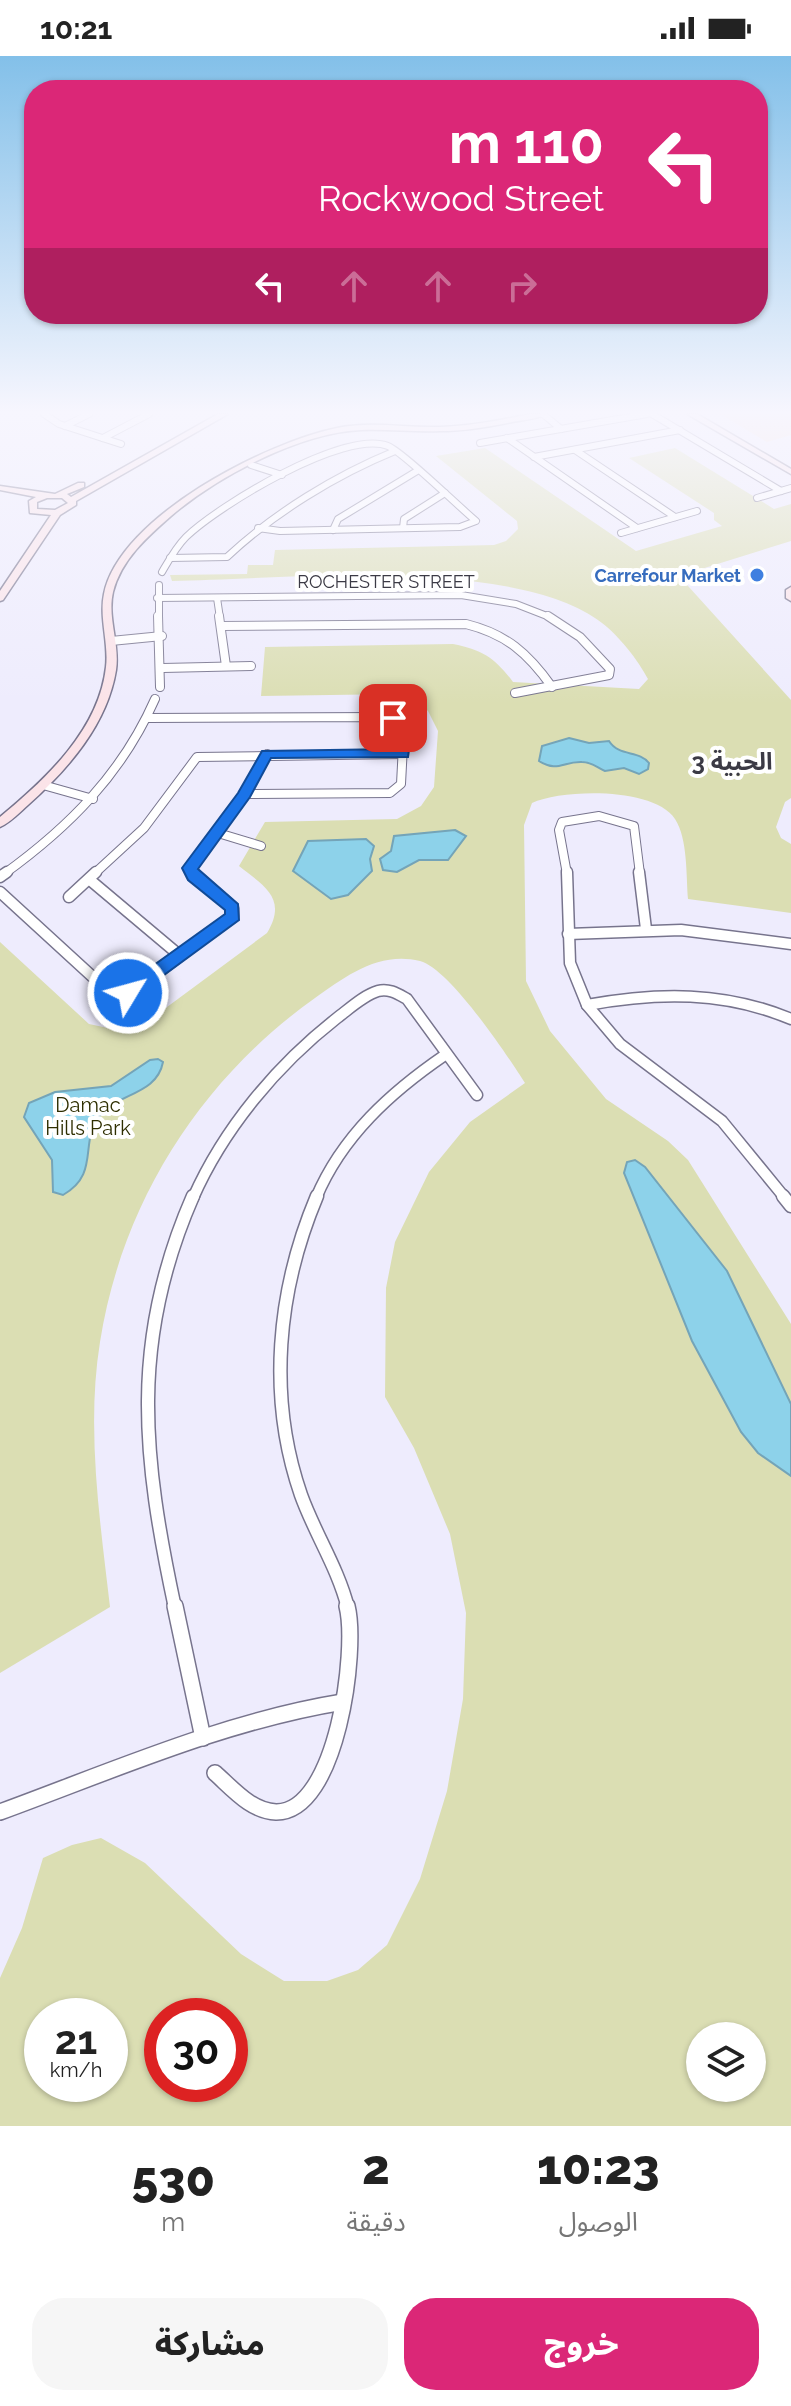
<!DOCTYPE html>
<html lang="ar">
<meta charset="utf-8">
<style>
body{margin:0;font-family:Raleway,"Noto Sans Arabic",sans-serif;background:#f6f6f6;color:#222;direction:rtl;height:100vh;display:flex;flex-direction:column;font-size:30px;white-space:nowrap}
*{box-sizing:border-box;margin:0}
p{font-size:26px;color:#767676}
.icon{flex:none;width:44px;height:44px;fill:none;stroke:currentColor;stroke-width:2;stroke-linecap:round;stroke-linejoin:round}
.map{position:relative;height:2070px;overflow:hidden;direction:ltr}
.sheet{display:flex;flex-direction:column;background:#fff;flex:1}
.sheet>*{flex:none}
.guide{position:absolute;left:24px;top:24px;width:744px;height:244px;border-radius:32px;box-shadow:0 2px 6px #0004;direction:rtl;background:#db2777;color:#fff;overflow:hidden}
.fabs{position:absolute;left:686px;top:1966px;display:grid;gap:16px}
.fabs a{display:grid;place-items:center;width:80px;height:80px;border-radius:50%;background:#fff;box-shadow:0 2px 6px #0004;font-size:40px}
.speed{position:absolute;left:24px;top:1942px;display:flex;gap:16px;font-size:40px;font-weight:700;text-align:center}
.speed>*{display:grid;place-content:center;width:104px;height:104px;border-radius:50%;background:#fff;box-shadow:0 2px 6px #0004;line-height:1}
.speed small{font-size:20px;font-weight:400}
.speed .limit{border:12px solid #d22;background:#fff;color:#111}
.pin{position:absolute;display:grid;place-items:center;width:68px;height:68px;color:#fff;margin:-34px;border-radius:16px;box-shadow:0 4px 12px #0006}
.me{position:absolute;width:88px;margin:-44px;rotate:53deg;stroke-linejoin:round;filter:drop-shadow(0 0 6px #0008)}
.turn{display:flex;align-items:center;gap:28px;height:168px;padding:0 32px;font-size:36px}
.turn .icon{width:104px;height:104px;stroke-width:2.5}
.turn b{display:block;font-size:56px;line-height:68px}
.lanes{display:flex;align-items:center;height:76px;padding:0 32px;background:#0003;justify-content:center;gap:40px;direction:ltr}
.lanes .off{opacity:.35}
.eta{display:flex;justify-content:space-evenly;align-items:center;height:136px;text-align:center}
.eta b{font-size:48px;font-weight:800;line-height:56px}
.button{display:flex;gap:16px;margin-top:auto;padding:16px 32px}
.button a{flex:1;height:92px;border-radius:32px;background:#db2777;color:#fff;font-size:32px;font-weight:800;line-height:92px;text-align:center}
.button a+a{background:#f6f6f6;color:#222}
.status{display:flex;justify-content:space-between;align-items:center;height:56px;padding:0 40px;background:#fff;direction:ltr}
.status svg{height:22px;fill:currentColor}
.map>svg:first-child{display:block}
.education{fill:#f6e0d2}
.green{fill:#dbdeb3;fill-rule:evenodd}
.water{fill:#8dd2ea;stroke:#74a4b8;stroke-width:2}
.lines{fill:none;stroke-linecap:round;stroke-linejoin:round}
.street-far4-casing{stroke:#77748d;stroke-width:8}
.street-far3-casing{stroke:#77748d;stroke-width:10}
.street-far2-casing{stroke:#77748d;stroke-width:13}
.street-far1-casing{stroke:#77748d;stroke-width:15}
.street-casing{stroke:#77748d;stroke-width:18}
.secondary-casing{stroke:#77748d;stroke-width:3}
.street-far4{stroke:#fff;stroke-width:6}
.street-far3{stroke:#fff;stroke-width:8}
.street-far2{stroke:#fff;stroke-width:10}
.street-far1{stroke:#fff;stroke-width:12}
.street{stroke:#fff;stroke-width:15}
.secondary{fill:#fbe3e8;fill-rule:evenodd}
.route{fill:#1a73e8;stroke:#114b97;stroke-width:2}
.shop-dot{fill:#3f7fe0;stroke:#fff;stroke-width:3}
.labels{text-anchor:middle;dominant-baseline:central;stroke-width:8;stroke-linejoin:round;paint-order:stroke}
.far-shop-label{font-size:18px;font-weight:bold;fill:#366cbe;stroke:#fff;text-anchor:end}
.far-street-label{font-size:18px;fill:#3b3a45;stroke:#fff}
.park-label{font-size:20px;fill:#2e2e00;stroke:#fff}
.far-district-label{font-size:24px;font-weight:bold;fill:#3b3a45;stroke:#fff}
</style>
<div class="status"><b>10:21</b><svg viewBox="0 0 49 12"><path d="M0 12V9h3v3zM5 12V6h3v6zM10 12V3h3v9zM15 12V0h3v12zM26 1h20v11H26zM47 4h2v5h-2z"/></svg></div>
<div class="map">
<svg width="791" height="2070" viewBox="0 0 791 2070">
<rect width="100%" height="100%" fill="#eeecfd"/>
<!-- education -->
<polygon class="education" points="720,358 791,358 791,379 767,386"/>
<!-- green -->
<path class="green" d="M485,392L636,495L722,470L714,464V457L629,402L675,392L774,453L791,448V485L679,520L791,644V742L785,746L776,771L781,782L791,788V857L688,843C686,820 688,783 675,763C654,731 563,733 532,747L524,769L526,925L550,975L606,1043L668,1085L688,1104L791,1268V2070H0V1922L22,1872L43,1802L72,1789L101,1782L145,1807L241,1898L284,1925H327L358,1914L387,1889L420,1823L447,1735L463,1643L466,1557L450,1478L414,1392L385,1341L386,1232L395,1186L429,1116L470,1066L525,1027C507,999 450,913 420,905C379,895 346,920 315,942C201,1023 122,1146 100,1286C86,1373 100,1464 110,1551L0,1617V886L89,968L122,975L140,971L267,877C288,842 264,830 239,810L265,766L397,763L421,750L434,731L438,675L428,655L415,644L399,638L261,640L265,591L453,588C483,594 495,602 513,626L639,633L648,623C638,604 619,580 602,567C517,500 281,523 172,525L170,519L247,518L248,509H273L275,494L494,489L506,485L518,473L517,465L436,400ZM42,1960H110V2028H42ZM162,1960H230V2028H162ZM700,1980H752V2032H700Z"/>
<!-- water -->
<g class="water">
<path d="M569,682L589,687L609,685C619,701 639,694 649,707L648,713L639,718L624,712L605,715C596,711 592,706 582,706C563,705 558,717 539,705L542,690Z"/>
<polygon points="455,774 466,780 448,804 419,804 397,816 383,814 380,803 391,795 394,780"/>
<polygon points="366,783 374,790 370,803 372,815 348,839 331,843 293,815 308,785"/>
<path d="M158,1003L163,1006C157,1038 120,1037 102,1057C77,1084 102,1117 63,1139L53,1136L52,1104L24,1061L29,1047L55,1036L111,1030L150,1004Z"/>
<polygon points="635,1104 645,1111 727,1215 791,1348 791,1420 758,1397 741,1376 692,1285 624,1117 627,1106"/>
</g>
<g class="lines">
<defs>
<g id="street-far4">
<polyline points="44,358 59,368 121,388"/>
<polyline points="543,358 561,373"/>
<polyline points="652,358 781,435"/>
<polyline points="65,370 89,358"/>
<polyline points="103,382 149,358"/>
<polyline points="507,382 637,472"/>
<polyline points="480,387 647,358"/>
<polyline points="575,394 675,461"/>
<polyline points="534,401 680,374"/>
<polyline points="251,409 282,419"/>
<polyline points="757,442 791,432"/>
<polyline points="403,472 404,463 445,437"/>
<polyline points="333,474 338,463 417,415"/>
<polyline points="621,477 697,455"/>
<path d="M170,502L227,501C274,457 336,419 395,395"/>
<path d="M162,516C169,504 176,491 186,481C218,450 344,373 388,390C403,396 459,451 476,465L460,471L280,475L258,472"/>
<polyline points="157,542 461,539 516,548 552,562"/>
<polyline points="217,542 220,562"/>
<polyline points="159,562 159,529"/>
</g>
<g id="street-far3">
<polyline points="158,560 160,631"/>
<polyline points="219,560 226,610"/>
<path d="M222,570L466,568C506,578 528,597 552,631"/>
<polyline points="111,585 162,580"/>
<polyline points="163,612 251,610"/>
<polyline points="515,637 609,619 610,613 580,581 548,560"/>
<polyline points="148,662 386,661 404,670 401,728 390,737 245,738"/>
<polyline points="43,729 93,743"/>
<polyline points="218,777 261,790"/>
<path d="M4,818C69,771 122,718 155,643"/>
<polyline points="94,818 144,772 197,701 403,698"/>
<polyline points="192,818 190,812 245,738 267,698"/>
<polyline points="567,818 559,774 562,766 599,760 634,770 640,818"/>
</g>
<g id="street-far2">
<polyline points="567,816 570,907 587,949 620,988 722,1065 785,1142"/>
<polyline points="639,816 646,873"/>
<polyline points="0,821 7,816"/>
<polyline points="90,824 178,898"/>
<polyline points="0,836 107,934 122,938 133,935 233,860 233,852 192,816"/>
<polyline points="69,841 96,816"/>
<polyline points="568,878 681,874 791,888"/>
<path d="M587,949C658,936 724,935 791,963"/>
<path d="M193,1142C224,1072 277,1009 337,962C349,953 364,939 378,935C389,932 398,938 407,943L477,1039"/>
<path d="M316,1142C342,1080 391,1036 445,999"/>
</g>
<g id="street-far1">
<path d="M317,1140C277,1235 267,1341 301,1439C315,1478 338,1512 348,1552"/>
<polyline points="783,1140 791,1150"/>
<path d="M175,1552C143,1402 129,1286 193,1140"/>
</g>
<g id="street">
<polyline points="175,1550 203,1682"/>
<path d="M215,1717C233,1733 251,1755 276,1756C337,1757 358,1594 347,1550"/>
<path d="M0,1756C112,1715 225,1665 343,1646"/>
</g>
<g id="secondary">
<path d="M218,358H228L76,445V449L60,459L3,544L0,545V535L51,459L30,457L29,445L36,441L0,434V430L55,438L78,427H84V431L67,438L71,441ZM47,442H62L68,447L55,454L37,453V446Z"/>
<path d="M530,358H547C537,363 523,364 512,366C488,371 464,375 440,375C414,376 387,373 361,374C299,377 218,420 171,460C147,481 121,504 113,536C107,562 120,588 116,614C107,669 68,713 28,749C20,756 11,766 0,771V761C46,723 99,674 106,611C109,587 99,562 104,538C119,461 267,386 337,372C371,365 406,372 440,371C471,370 501,364 530,358Z"/>
<polygon points="687,358 697,358 791,413 791,418"/>
<polygon points="791,531 791,545 786,542 786,534"/>
</g>
</defs>
<!-- street-far4 casing -->
<use href="#street-far4" class="street-far4-casing"/>
<!-- street-far3 casing -->
<use href="#street-far3" class="street-far3-casing"/>
<!-- street-far2 casing -->
<use href="#street-far2" class="street-far2-casing"/>
<!-- street-far1 casing -->
<use href="#street-far1" class="street-far1-casing"/>
<!-- street casing -->
<use href="#street" class="street-casing"/>
<!-- secondary casing -->
<use href="#secondary" class="secondary-casing"/>
<!-- street-far4 -->
<use href="#street-far4" class="street-far4"/>
<!-- street-far3 -->
<use href="#street-far3" class="street-far3"/>
<!-- street-far2 -->
<use href="#street-far2" class="street-far2"/>
<!-- street-far1 -->
<use href="#street-far1" class="street-far1"/>
<!-- street -->
<use href="#street" class="street"/>
<!-- secondary -->
<use href="#secondary" class="secondary"/>
</g>
<!-- sky -->
<linearGradient id="sky" x2="0" y2="1"><stop stop-color="#83c0e9"/><stop offset="0.55" stop-color="#f7f6fe"/><stop offset="1" stop-color="#f7f6fe" stop-opacity="0"/></linearGradient>
<rect width="791" height="648" fill="url(#sky)"/>
<!-- route -->
<polygon class="route" points="389,659 398,659 412,672 408,701 271,702 250,741 198,813 238,848 239,864 134,941 122,941 122,932 225,858 225,854 188,824 182,812 238,737 262,695 396,693 398,673 387,662"/>
<!-- markers -->
<circle class="shop-dot" cx="757" cy="519" r="8"/>
<g class="labels">
<!-- far-shop labels -->
<g class="far-shop-label">
<text x="741" y="519">Carrefour Market</text>
</g>
<!-- far-street labels -->
<g class="far-street-label">
<text x="386" y="525">ROCHESTER STREET</text>
</g>
<!-- park labels -->
<g class="park-label">
<text x="88" y="1049">Damac<tspan x="88" dy="23">Hills Park</tspan></text>
</g>
<!-- far-district labels -->
<g class="far-district-label">
<text x="732" y="705">الحبية 3</text>
</g>
</g>
</svg>
<div class="fabs">
<a><svg class="icon" aria-label="layers" viewBox="0 0 24 24"><path d="M12 4l9 5-9 5-9-5zM3 14l9 5 9-5"/></svg></a>
</div>
<div class="speed"><div>21<small>km/h</small></div><div class="limit">30</div></div>
<div class="pin" style="left:393px;top:662px;background:#d93025"><svg class="icon" aria-label="arrive" viewBox="0 0 24 24"><path d="M6 21V4h12l-3 4 3 4H6"/></svg></div>
<svg class="me" style="left:128px;top:937px" viewBox="-20 -20 40 40"><circle r="17" fill="#1a73e8" stroke="#fff" stroke-width="3"/><path d="M0-11L8 9 0 5-8 9z" fill="#fff"/></svg>
<div class="guide">
<div class="turn"><svg class="icon" aria-label="left" viewBox="0 0 24 24"><path d="M17 20v-9H6M10 6l-5 5 5 5"/></svg><div><b>110 m</b>Rockwood Street</div></div>
<div class="lanes"><svg class="icon" aria-label="left" viewBox="0 0 24 24"><path d="M17 20v-9H6M10 6l-5 5 5 5"/></svg><svg class="icon off" aria-label="ahead" viewBox="0 0 24 24"><path d="M12 20V5M6 11l6-6 6 6"/></svg><svg class="icon off" aria-label="ahead" viewBox="0 0 24 24"><path d="M12 20V5M6 11l6-6 6 6"/></svg><svg class="icon off" aria-label="right" viewBox="0 0 24 24"><path d="M7 20v-9h11M14 6l5 5-5 5"/></svg></div>
</div>
</div>
<section class="sheet">
<div class="eta">
<div><b>10:23</b><p>الوصول</p></div>
<div><b>2</b><p>دقيقة</p></div>
<div><b>530</b><p>m</p></div>
</div>
<div class="button"><a>خروج</a><a>مشاركة</a></div>
</section>
